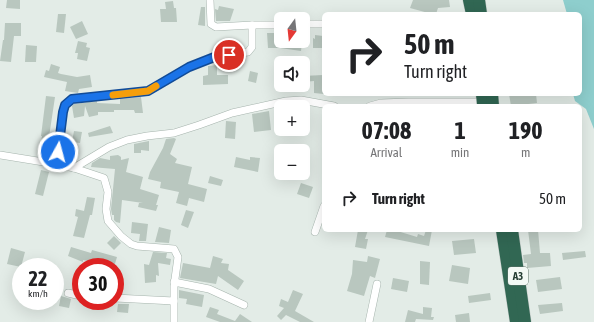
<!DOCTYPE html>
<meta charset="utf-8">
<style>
body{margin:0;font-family:"Asap Condensed",sans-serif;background:#f6f6f6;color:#202124;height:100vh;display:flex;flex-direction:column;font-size:15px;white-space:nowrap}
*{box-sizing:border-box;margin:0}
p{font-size:13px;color:#757577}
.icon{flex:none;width:22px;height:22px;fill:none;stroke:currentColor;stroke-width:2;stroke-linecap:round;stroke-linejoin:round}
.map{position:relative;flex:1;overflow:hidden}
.side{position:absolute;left:322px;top:104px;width:260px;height:128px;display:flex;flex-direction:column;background:#fff;border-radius:6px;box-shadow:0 4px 16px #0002}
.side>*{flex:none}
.hud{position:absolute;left:322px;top:12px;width:260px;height:84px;border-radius:6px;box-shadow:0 4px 16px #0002;background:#fff;color:#202124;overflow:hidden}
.needle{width:26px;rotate:195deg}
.buttons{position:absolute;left:274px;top:12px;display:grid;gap:8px}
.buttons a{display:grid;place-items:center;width:36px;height:36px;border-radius:6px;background:#fff;box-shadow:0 4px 16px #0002;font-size:20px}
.speed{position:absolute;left:12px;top:258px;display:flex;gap:8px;font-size:20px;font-weight:700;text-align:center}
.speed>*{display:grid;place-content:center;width:52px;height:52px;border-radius:50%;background:#fff;box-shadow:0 4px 16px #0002;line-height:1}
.speed small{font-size:10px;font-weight:400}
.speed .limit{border:6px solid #d22;background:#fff;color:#111}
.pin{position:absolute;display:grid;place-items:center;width:34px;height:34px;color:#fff;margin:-17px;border:2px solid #fff;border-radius:50%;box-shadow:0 1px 4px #0007}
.me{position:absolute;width:44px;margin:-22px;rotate:7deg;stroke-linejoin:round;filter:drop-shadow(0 0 3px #0008)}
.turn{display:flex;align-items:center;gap:14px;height:84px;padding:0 16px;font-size:18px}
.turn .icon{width:52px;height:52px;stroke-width:2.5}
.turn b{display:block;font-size:28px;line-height:34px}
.eta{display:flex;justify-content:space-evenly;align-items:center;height:68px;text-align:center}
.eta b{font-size:24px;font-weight:700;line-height:28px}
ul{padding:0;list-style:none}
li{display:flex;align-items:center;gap:12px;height:52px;padding:0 16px}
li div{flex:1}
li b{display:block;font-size:15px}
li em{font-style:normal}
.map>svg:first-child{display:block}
.water{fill:#8ececd}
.building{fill:#b9c7bf}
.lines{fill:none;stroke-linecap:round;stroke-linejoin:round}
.street-casing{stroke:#a6b4ad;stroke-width:8}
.highway-casing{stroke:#c2c8c6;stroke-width:13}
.street{stroke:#fff;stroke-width:7}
.highway{stroke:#316753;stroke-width:12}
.route-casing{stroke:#114b97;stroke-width:10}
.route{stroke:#1a73e8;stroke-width:7}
.slow{stroke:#f59e0b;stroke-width:7}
.labels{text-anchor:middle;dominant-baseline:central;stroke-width:4;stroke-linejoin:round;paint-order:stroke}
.shield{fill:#f3f9f5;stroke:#62756c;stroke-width:1}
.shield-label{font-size:11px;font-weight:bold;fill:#243c32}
</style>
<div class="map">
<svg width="594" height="322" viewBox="0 0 594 322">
<rect width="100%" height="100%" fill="#e3ece7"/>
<!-- water -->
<polygon class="water" points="563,0 594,0 594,129 586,109 575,101 573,94 580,94 580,14 567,14"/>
<!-- building -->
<g class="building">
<polygon points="7,0 20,0 20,9 6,8"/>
<polygon points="413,0 449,0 450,7 438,8 436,14 432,14 410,8"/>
<polygon points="173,1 174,8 176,8 177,22 161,22 160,9 166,9 165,2"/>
<polygon points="219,6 234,9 230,21 216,21 215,9 218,10"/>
<polygon points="201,7 205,7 205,26 198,25"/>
<polygon points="58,14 66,14 64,33 56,32"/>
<polygon points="82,21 88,34 76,39 70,27"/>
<polygon points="5,23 21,23 21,36 14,36 11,62 0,61 3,40 4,40"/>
<polygon points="267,33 279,33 279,41 302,42 301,51 280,48 268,48"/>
<polygon points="315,35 323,36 324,48 313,48 313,38 315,39"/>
<polygon points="78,41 87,43 86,47 90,48 87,61 77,59 78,53 75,53"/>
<polygon points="26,45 37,46 36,62 25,62"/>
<polygon points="51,64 60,67 58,73 61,74 77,77 90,75 92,87 79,89 78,93 65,91 67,82 44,77 46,70 49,71"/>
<polygon points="217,65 217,75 228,75 228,84 203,85 203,76 208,75 208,66"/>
<polygon points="250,71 258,73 256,83 248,81"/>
<polygon points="323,75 324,75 324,94 314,93 314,81 303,82 303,76"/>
<polygon points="509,94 536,94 537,103 511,106"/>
<polygon points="46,96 55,97 49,137 48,137 47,143 41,142 42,136 41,136"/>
<polygon points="141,97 143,113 135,113 134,110 114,110 114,112 98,112 98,115 89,117 85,106 84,116 74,118 72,106 74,104 97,101 97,103 120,104 120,99"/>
<polygon points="269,111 271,130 254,132 252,114"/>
<polygon points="226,121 236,122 235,139 225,138"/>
<polygon points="110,126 113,133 89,137 88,133"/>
<polygon points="74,131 82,132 80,143 72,142"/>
<polygon points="174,138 176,139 170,154 177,159 175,163 192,167 188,184 207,189 204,202 189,198 187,206 176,203 179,192 160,188 161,182 148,179 150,172 163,148 166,139"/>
<polygon points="149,141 149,151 141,150 141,153 134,153 134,144"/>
<polygon points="118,155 121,157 121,160 129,158 126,172 143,177 140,189 159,195 156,205 158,205 156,211 138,207 139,203 143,203 122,200 120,223 116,222 114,220 114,215 112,215 111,209 115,169 91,167 92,163 100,158 110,160 110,156"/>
<polygon points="236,157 250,160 250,157 260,158 258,172 234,167"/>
<polygon points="41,170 49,172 43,196 35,194"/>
<polygon points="210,176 223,180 221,186 208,183"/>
<polygon points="301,183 313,187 309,198 297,194"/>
<polygon points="87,197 95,198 92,215 90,215 84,238 73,236 78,217 75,216 76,209 84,211"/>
<polygon points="186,210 194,212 188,228 181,225"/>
<polygon points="132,222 148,224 146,241 139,241 140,234 131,233"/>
<polygon points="159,227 171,230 169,243 155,242"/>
<polygon points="358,230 368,230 365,239 368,239 366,249 355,247"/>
<polygon points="387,230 394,230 417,237 418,234 424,236 426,230 432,230 429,246 385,237"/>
<polygon points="528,230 538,230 540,253 550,253 551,266 527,268 527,263 524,263 523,255 531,254"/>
<polygon points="114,236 121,243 114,250 107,243"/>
<polygon points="474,239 476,253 454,255 452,241"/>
<polygon points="71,247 91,253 92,250 117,257 114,267 83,260 83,262 68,256"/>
<polygon points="11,248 25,252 21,267 7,264"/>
<polygon points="585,251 586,257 563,260 562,253"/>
<polygon points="153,252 167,253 166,258 171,259 170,265 158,263 159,276 156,275 156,282 145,283 144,264 149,265"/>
<polygon points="213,256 223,259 221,263 229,264 228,270 244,281 238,290 218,276 216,284 180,278 183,263 210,268"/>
<polygon points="368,256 380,259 375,278 370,276 364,296 347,291 352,274 353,260 367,262"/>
<polygon points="420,261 430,262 429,285 420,284"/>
<polygon points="452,265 470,268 468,284 449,281"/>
<polygon points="560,277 562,289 538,292 536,280"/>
<polygon points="393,278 409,281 407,292 391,289"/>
<polygon points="179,290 204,295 202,307 186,304 187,299 179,298"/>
<polygon points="293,290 303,294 295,311 314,322 300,322 286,315 281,320 277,316 284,308 279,306 281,299 288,302"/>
<polygon points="490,293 491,300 469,303 468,296"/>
<polygon points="61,296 71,299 69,308 59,306"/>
<polygon points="562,303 563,311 540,314 538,305"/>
<polygon points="118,304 129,304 128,313 117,312"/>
<polygon points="210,307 219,310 217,314 235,321 240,314 252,322 220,322 206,317"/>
<polygon points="423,307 432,308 431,317 434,317 433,320 416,319 415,322 405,322 408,310 423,314"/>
<polygon points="469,313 470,322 456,322 455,315"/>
</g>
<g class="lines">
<defs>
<g id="street">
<polyline points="210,0 211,24 216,27 252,25"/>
<polyline points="303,24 324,24"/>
<polyline points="370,106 381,103 408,102 486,102"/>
<polyline points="0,155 56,164 74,168 104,178 108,192 106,209 108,221 121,236 131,244 137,246 174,249 178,257 174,286 174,322"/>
<polyline points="56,164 63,113 65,105 72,99 148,91 189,67 217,56 248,52 252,47 252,25 281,25"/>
<polyline points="74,168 109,147 127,140 147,136 174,133 199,125 232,113 286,101 301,100 334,106"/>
<polyline points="315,232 324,206"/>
<polyline points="174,282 209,289 244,305"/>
<polyline points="68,293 81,296"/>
<polyline points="115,298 174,301"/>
<polyline points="369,322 377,284"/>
</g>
<g id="highway">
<polyline points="469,0 472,14"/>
<polyline points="479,0 481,14"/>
<polyline points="482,94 483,106"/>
<polyline points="492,94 493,106"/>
<polyline points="502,230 516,322"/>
<polyline points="512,230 525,322"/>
</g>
</defs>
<!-- street casing -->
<use href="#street" class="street-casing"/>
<!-- highway casing -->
<use href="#highway" class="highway-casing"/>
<!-- street -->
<use href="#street" class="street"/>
<!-- highway -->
<use href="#highway" class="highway"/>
</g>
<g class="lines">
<defs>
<polyline id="route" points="58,152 63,112 65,105 72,99 148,91 189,67 217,56 229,55"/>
</defs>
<!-- route casing -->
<use href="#route" class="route-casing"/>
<!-- route -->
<use href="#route" class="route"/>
<!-- slow -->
<polyline class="slow" points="113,95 148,91 156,86"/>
</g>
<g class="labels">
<!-- shield labels -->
<rect class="shield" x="508" y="267" width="20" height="18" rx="3"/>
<g class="shield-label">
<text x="518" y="276">A3</text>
</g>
</g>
</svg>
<div class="buttons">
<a><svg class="needle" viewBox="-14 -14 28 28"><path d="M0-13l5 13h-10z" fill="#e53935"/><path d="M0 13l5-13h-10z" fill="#757577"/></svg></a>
<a><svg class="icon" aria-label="sound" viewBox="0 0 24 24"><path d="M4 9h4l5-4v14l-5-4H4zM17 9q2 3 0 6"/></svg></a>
<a>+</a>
<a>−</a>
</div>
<div class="speed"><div>22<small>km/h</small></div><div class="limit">30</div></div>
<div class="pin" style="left:229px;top:55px;background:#d93025"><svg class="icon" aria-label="arrive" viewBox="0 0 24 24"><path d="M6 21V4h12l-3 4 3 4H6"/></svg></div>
<svg class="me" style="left:58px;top:152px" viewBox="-20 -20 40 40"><circle r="17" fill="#1a73e8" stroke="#fff" stroke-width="3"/><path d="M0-11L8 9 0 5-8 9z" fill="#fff"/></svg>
<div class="hud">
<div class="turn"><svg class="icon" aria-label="right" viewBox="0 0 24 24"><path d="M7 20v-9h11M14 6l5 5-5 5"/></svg><div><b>50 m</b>Turn right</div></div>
</div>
<section class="side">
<div class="eta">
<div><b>07:08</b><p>Arrival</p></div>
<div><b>1</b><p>min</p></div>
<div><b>190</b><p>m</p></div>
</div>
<ul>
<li><svg class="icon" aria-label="right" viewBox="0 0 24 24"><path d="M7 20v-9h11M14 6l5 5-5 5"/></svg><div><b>Turn right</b></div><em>50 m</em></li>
</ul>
</section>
</div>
